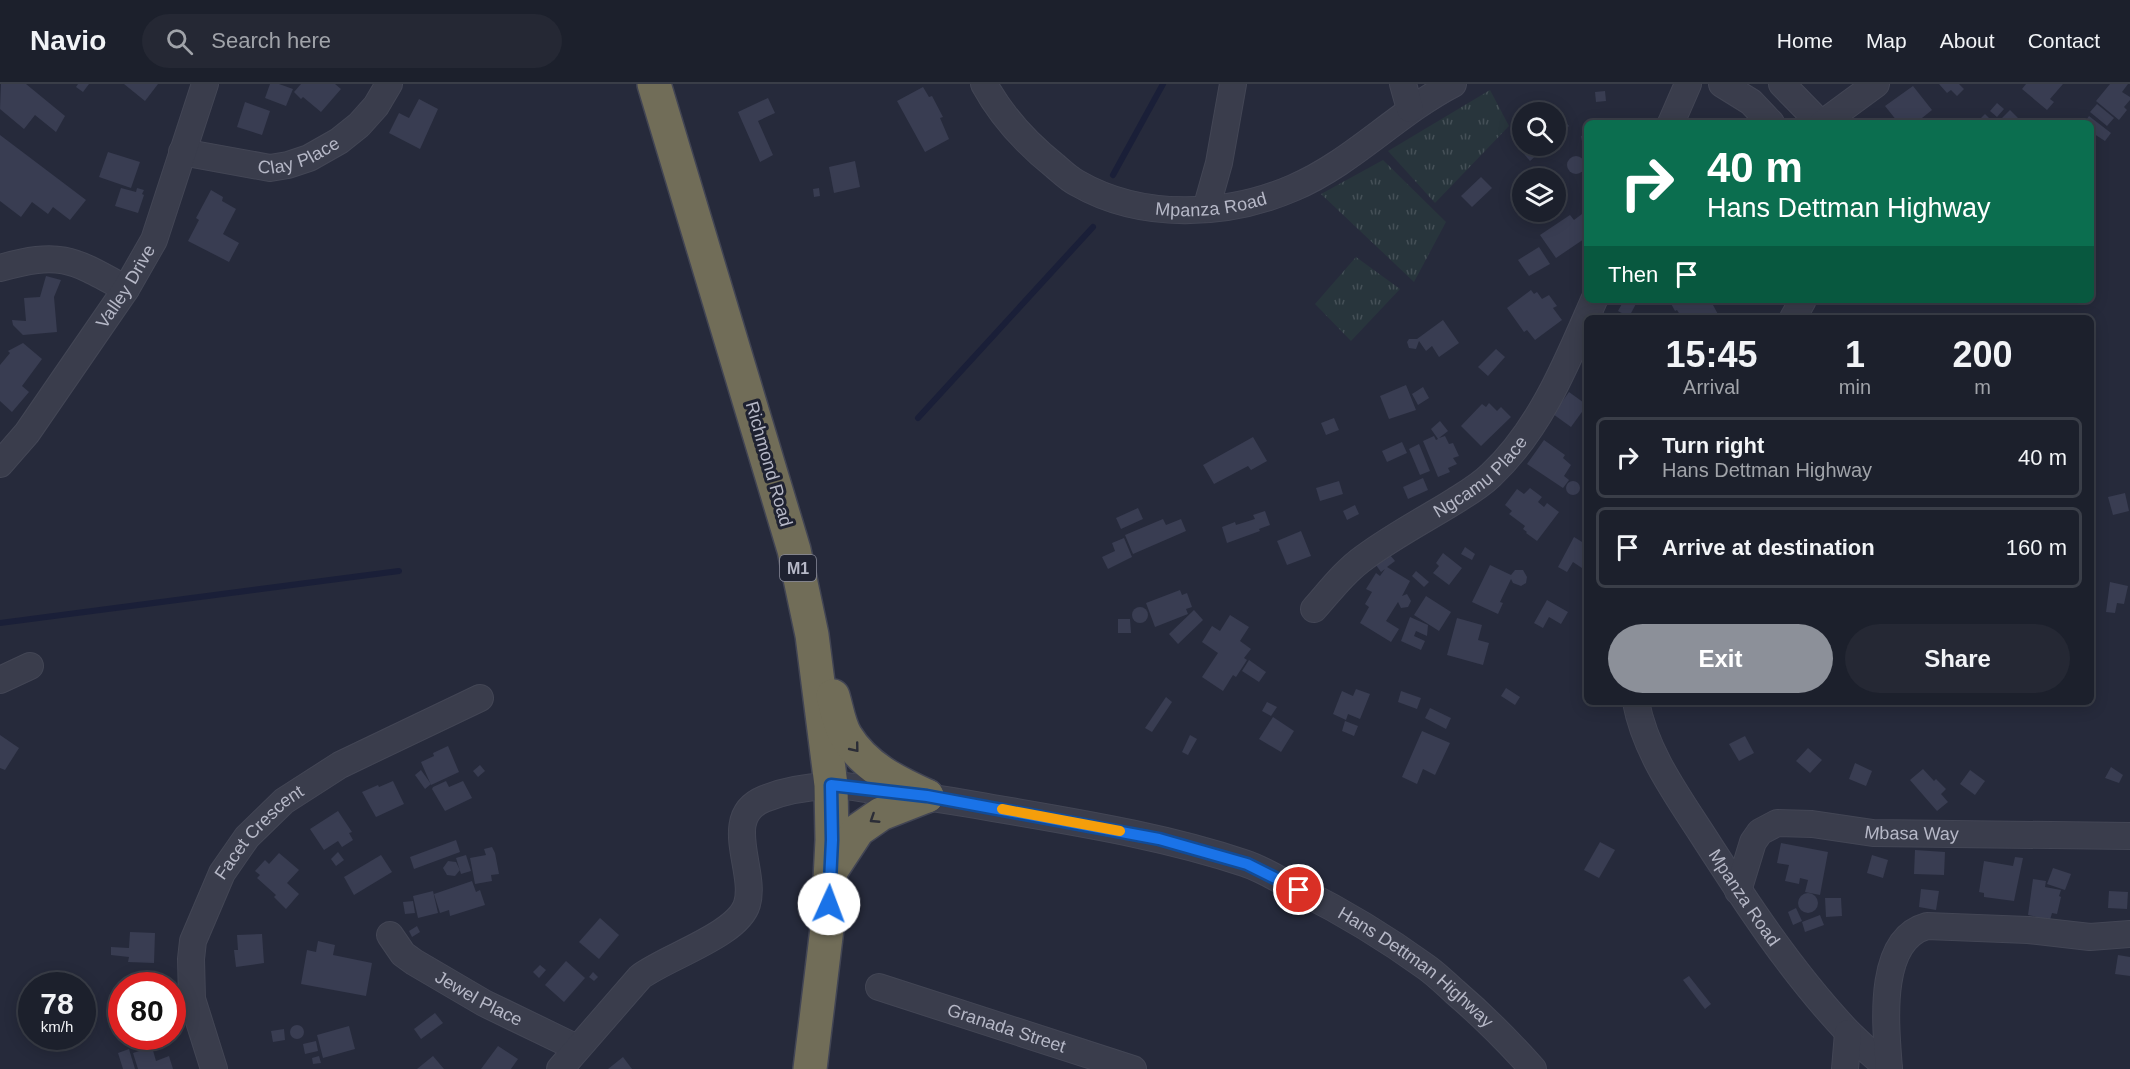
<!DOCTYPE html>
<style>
body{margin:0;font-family:Helvetica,sans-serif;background:#252834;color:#f1f3f6;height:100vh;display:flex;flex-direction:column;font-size:22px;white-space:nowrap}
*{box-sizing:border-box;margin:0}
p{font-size:20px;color:#a0a3a9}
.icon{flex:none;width:33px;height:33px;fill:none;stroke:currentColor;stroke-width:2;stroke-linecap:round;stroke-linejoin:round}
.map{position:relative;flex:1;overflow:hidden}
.drawer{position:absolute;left:1584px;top:231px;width:510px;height:390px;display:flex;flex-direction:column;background:#1c202c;border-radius:9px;box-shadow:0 3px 15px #0003,0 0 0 2px #3a3e48}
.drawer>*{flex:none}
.top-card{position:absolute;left:1584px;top:36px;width:510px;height:183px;border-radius:9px;box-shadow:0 3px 15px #0003,0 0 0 2px #3a3e48;background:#0b6e4f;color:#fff;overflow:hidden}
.tools{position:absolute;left:1512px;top:18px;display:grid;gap:12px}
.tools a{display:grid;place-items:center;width:54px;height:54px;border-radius:50%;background:#1c202c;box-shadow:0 3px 15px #0003,0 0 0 2px #3a3e48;font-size:30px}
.speed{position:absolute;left:18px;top:888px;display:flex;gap:12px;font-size:30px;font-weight:700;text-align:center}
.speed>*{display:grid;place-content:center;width:78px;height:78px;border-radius:50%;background:#1c202c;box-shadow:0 3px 15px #0003,0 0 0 2px #3a3e48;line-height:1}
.speed small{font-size:15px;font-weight:400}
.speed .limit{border:9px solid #d22;background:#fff;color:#111}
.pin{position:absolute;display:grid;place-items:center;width:51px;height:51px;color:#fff;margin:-26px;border:3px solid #fff;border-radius:50%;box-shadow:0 2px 6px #0007}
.me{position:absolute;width:66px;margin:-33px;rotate:2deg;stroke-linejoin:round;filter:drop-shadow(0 0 4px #0008)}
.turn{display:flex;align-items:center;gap:21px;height:126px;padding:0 24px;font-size:27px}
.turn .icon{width:78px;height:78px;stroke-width:2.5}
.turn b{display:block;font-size:42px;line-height:51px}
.then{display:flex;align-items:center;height:57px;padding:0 24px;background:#0003;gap:12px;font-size:22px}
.eta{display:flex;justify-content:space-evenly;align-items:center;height:102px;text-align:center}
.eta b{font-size:36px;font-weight:600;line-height:42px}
.button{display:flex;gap:12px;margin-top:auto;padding:12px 24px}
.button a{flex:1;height:69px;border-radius:36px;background:#8c9099;color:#fff;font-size:24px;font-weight:600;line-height:69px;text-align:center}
.button a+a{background:#252834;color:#f1f3f6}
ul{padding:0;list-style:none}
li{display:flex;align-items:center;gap:18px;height:81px;margin:0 12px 9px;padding:0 12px;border:3px solid #3a3e48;border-radius:9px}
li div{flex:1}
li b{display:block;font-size:22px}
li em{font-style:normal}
header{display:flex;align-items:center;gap:36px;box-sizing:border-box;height:84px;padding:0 30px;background:#1c202c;border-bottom:2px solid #3a3e48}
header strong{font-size:28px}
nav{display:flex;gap:33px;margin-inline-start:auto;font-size:21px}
.search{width:420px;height:54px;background:#252834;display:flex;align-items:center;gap:15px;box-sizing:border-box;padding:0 21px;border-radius:33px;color:#a0a3a9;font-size:22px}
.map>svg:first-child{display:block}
.grass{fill:url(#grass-tufts)}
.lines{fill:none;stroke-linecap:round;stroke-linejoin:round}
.stream{stroke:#1a1f38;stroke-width:6}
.building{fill:#393d52}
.minor-casing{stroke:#434655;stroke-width:28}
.highway-casing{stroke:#424554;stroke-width:36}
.minor{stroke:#3a3d4c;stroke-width:26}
.highway{stroke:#716d58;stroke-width:33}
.oneway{stroke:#2b2d37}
.route-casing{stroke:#114b97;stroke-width:15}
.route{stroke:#1a73e8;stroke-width:10}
.slow{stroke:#f59e0b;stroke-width:10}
.labels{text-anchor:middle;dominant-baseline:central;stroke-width:6;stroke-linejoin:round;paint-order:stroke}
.shield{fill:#1f2231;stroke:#898b9a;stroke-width:1.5}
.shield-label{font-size:16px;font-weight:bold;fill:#b6b8c7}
.street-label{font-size:18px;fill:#b6b8c7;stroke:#1f2231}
</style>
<header>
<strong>Navio</strong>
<div class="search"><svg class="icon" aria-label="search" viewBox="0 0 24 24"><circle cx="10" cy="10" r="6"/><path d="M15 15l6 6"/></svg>Search here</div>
<nav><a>Home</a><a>Map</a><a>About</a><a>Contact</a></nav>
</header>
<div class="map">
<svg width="2130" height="985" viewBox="0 0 2130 985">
<defs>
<pattern id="grass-tufts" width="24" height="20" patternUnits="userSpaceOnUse" patternTransform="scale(1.5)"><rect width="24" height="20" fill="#28353c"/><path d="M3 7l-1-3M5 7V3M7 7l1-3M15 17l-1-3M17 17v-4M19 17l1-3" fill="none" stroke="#455057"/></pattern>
</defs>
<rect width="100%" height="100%" fill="#262a3b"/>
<!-- grass -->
<g class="grass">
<polygon points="1490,6 1509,42 1435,119 1388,67"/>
<polygon points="1383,76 1446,138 1414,198 1321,110"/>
<polygon points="1356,173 1400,205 1351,257 1315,220"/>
</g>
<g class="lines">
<!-- stream -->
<g class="stream">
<polyline points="1113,91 1163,0"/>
<polyline points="918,334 1093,143"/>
<polyline points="0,539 399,487"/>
</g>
</g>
<!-- building -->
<g class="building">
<polygon points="1,0 26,0 65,32 56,48 35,31 24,45 0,25"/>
<polygon points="78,0 89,0 83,8 76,3"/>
<polygon points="124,0 158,0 145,17"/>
<polygon points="270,0 279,0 293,5 286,22 265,14"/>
<polygon points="301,0 335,0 341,5 321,28 303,13 301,15 294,8"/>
<polygon points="1939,0 1959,0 1964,5 1957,12 1951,6 1947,9"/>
<polygon points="2026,0 2063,0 2050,15 2054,18 2047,26 2022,5"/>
<polygon points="2110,0 2128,0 2122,8 2130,13 2130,16 2124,23 2127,26 2119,36 2096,17"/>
<polygon points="1913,2 1932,26 1922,34 1926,39 1905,39 1901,34 1897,37 1885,22"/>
<polygon points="923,3 929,13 932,12 943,33 940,34 949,55 925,68 897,17"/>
<polygon points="1605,7 1606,17 1596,18 1595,8"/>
<polygon points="768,14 775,29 758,37 773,71 760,78 738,28"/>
<polygon points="419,15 438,25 420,65 389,49 399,29 409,34"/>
<polygon points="245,18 270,27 262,51 237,43"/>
<polygon points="1997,19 2004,25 1997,33 1990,27"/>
<polygon points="2097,20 2114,34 2107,42 2090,28"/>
<polygon points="2010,26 2023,39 1997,39"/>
<polygon points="1985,30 1994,39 1976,39"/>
<polygon points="1556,32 1557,34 1560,32 1569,42 1556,54"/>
<polygon points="2089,32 2111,49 2105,57 2091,48 2091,39 2084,39"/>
<polygon points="0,51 86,116 70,136 53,123 48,130 32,118 21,133 0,117"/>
<polygon points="1522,51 1522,62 1547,62 1530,77 1514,58"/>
<polygon points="1587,51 1587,78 1586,78 1581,52"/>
<polygon points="108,68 140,78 131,104 99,93"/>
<circle cx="1576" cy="81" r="9"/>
<polygon points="855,77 860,103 834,109 829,83"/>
<polygon points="1481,93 1492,104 1472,123 1461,112"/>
<polygon points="121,104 136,108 137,104 144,106 142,110 144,111 138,129 115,122"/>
<polygon points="819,104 820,112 814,113 813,105"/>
<polygon points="211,106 223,113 222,117 236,125 223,150 239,159 229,178 188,157 199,136 196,134"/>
<polygon points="1582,130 1587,137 1587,153 1556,174 1540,151 1570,131 1574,136"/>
<polygon points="1539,163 1550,180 1529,192 1518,176"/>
<polygon points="46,192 61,196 54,213 57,248 23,251 13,241 12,236 26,237 24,214 40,213"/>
<polygon points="1531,206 1534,210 1537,208 1542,215 1549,211 1557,222 1553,224 1562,236 1535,256 1527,246 1524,248 1507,224"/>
<polygon points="1624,216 1638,216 1629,233 1618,227"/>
<polygon points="1669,216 1716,216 1718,218 1713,221 1720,234 1682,234 1677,226 1675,227"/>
<polygon points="1443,236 1459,259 1439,273 1432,262 1426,267 1419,257 1416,265 1409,264 1407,258 1409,255 1417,255"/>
<polygon points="23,259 42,275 22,302 29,308 12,328 0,317 0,281 10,269 8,267"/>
<polygon points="1496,265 1505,273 1488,292 1478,283"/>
<polygon points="1406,301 1416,326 1389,335 1380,312"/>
<polygon points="1423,303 1429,314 1418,321 1412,310"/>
<polygon points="1569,308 1587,321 1571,343 1553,330"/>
<polygon points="1489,319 1497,327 1501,323 1511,333 1481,362 1461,342 1482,320 1486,323"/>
<polygon points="1334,334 1339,346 1326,351 1321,339"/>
<polygon points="1440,337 1448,347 1439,354 1445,352 1449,360 1453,359 1459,372 1453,374 1457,380 1448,384 1450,388 1438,393 1423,357 1434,352 1436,356 1438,355 1431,345"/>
<polygon points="1253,353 1267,377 1251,386 1248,382 1214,400 1203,381"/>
<polygon points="1544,356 1565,371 1563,374 1571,381 1564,392 1569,396 1563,404 1527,380"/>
<polygon points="1402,358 1407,369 1387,378 1382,367"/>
<polygon points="1419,360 1430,387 1420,391 1409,365"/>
<polygon points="1423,394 1428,406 1408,415 1403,403"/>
<polygon points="1339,397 1343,410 1320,417 1316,404"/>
<circle cx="1573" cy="404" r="7"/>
<polygon points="1530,404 1542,413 1538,418 1544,423 1547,419 1559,428 1537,457 1526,449 1527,448 1523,445 1525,442 1509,430 1512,427 1505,421 1517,405 1524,410"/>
<polygon points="2125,409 2129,427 2113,431 2108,413"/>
<polygon points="1355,421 1359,430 1347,436 1343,427"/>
<polygon points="1138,424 1143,435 1121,445 1116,434"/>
<polygon points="1265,427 1270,441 1259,445 1260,447 1227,459 1222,443 1235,438 1236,441 1255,435 1253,431"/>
<polygon points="1163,435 1166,441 1181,435 1186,447 1133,470 1125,451"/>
<polygon points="1301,447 1311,472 1287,481 1277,457"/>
<polygon points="1574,453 1587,461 1587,476 1582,484 1573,478 1567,488 1558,483"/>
<polygon points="1124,454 1132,473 1108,485 1102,473 1115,467 1112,459"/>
<polygon points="1465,463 1475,470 1472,476 1461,470"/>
<polygon points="1443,469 1462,484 1449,501 1433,489 1439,482 1436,479"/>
<polygon points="1390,471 1395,477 1387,483 1410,497 1402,512 1407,510 1411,517 1408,523 1401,524 1398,518 1386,537 1399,545 1391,558 1360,539 1369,523 1365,520 1372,508 1366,505 1376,489 1380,492 1385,485 1381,488 1376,481"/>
<polygon points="1490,481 1511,491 1515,486 1523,486 1527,493 1526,499 1521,502 1513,499 1511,495 1500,518 1503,519 1498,530 1472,518"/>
<polygon points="1416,487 1429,498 1424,503 1412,492"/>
<polygon points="2110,498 2128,502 2124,520 2117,519 2115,529 2106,528"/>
<polygon points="1180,506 1182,511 1187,509 1192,523 1186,525 1188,530 1155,543 1146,519"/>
<polygon points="1426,512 1451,528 1439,547 1414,531"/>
<polygon points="1547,516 1568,528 1561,540 1549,533 1543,544 1534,539"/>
<circle cx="1140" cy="531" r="8"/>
<polygon points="1194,526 1203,536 1178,560 1169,550"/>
<polygon points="1230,531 1249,543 1240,557 1251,565 1244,574 1247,576 1236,593 1233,591 1223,607 1202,593 1218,569 1202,558 1212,542 1220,547"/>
<polygon points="1410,533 1428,541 1427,552 1416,547 1414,552 1425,557 1421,566 1401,557"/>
<polygon points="1457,534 1482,541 1478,556 1489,559 1483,581 1447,571"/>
<polygon points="1118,535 1130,535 1131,549 1118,549"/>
<polygon points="1249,576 1266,588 1259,598 1242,587"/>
<polygon points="1506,604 1520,613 1515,621 1501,612"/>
<polygon points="1356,605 1370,610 1360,635 1348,630 1346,636 1333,630 1342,607 1353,612"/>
<polygon points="1401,607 1421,614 1417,625 1398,618"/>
<polygon points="1166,613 1172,618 1152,648 1145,644"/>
<polygon points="1267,618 1277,623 1271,632 1262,627"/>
<polygon points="1430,624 1451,634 1446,645 1425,634"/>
<polygon points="1273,633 1294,647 1281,668 1259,655"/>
<polygon points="1345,637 1358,642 1354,652 1342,647"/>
<polygon points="1422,647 1450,659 1435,691 1423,685 1417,700 1402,693"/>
<polygon points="0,651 19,664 5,686 0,684"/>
<polygon points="1190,651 1197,655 1188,671 1182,668"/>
<polygon points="1745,652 1754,669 1739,677 1729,660"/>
<polygon points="448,662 459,688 431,701 421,678 434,672 433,669"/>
<polygon points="1808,664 1822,676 1810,689 1796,677"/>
<polygon points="1855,679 1872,687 1866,702 1849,695"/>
<polygon points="480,681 485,687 478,693 473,687"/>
<polygon points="2111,683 2123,691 2119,699 2105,694"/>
<polygon points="1923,685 1934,697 1936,695 1946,705 1941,710 1948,718 1937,727 1910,696"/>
<polygon points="421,686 431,700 425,705 415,691"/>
<polygon points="1970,686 1985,697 1975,711 1960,700"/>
<polygon points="393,697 404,720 376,733 362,708 378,701 379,703"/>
<polygon points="446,697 449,703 463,697 472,714 445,727 432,705 433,703"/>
<polygon points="338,727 352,748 349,749 353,756 342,763 338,757 324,766 310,745"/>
<polygon points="456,756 460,768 414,785 410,773"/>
<polygon points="1600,758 1615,766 1599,794 1584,786"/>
<polygon points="1781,759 1828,768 1820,811 1805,808 1808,796 1800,794 1799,800 1785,797 1789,781 1777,779"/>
<polygon points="492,763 495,769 499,790 491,791 492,797 475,800 470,774 486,771 484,765"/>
<polygon points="1915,766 1945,768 1944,791 1914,790"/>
<polygon points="338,768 344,776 336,782 331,775"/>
<polygon points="279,769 299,786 287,799 299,810 286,825 274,813 276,811 257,794 260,791 255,787 265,776 269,780"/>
<polygon points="381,771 392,788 354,811 344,793"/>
<polygon points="466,771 471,787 461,790 456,774"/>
<polygon points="1872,771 1888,776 1883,794 1867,789"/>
<polygon points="2015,773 2023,774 2014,817 1984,813 1984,809 1979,808 1984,777 2013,782"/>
<polygon points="448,777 456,778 460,786 455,792 447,791 443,784"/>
<polygon points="2053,784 2071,790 2065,806 2047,800"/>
<polygon points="2033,795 2046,797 2045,803 2061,806 2059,812 2061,813 2057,830 2052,829 2050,836 2028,831"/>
<polygon points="472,797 476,808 480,806 485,821 450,832 449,826 440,829 434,810"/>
<polygon points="1921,805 1939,807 1936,826 1919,823"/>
<polygon points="433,807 438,829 418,834 413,812"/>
<polygon points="2109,807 2128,808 2127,825 2108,824"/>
<circle cx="1808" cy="819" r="10"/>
<polygon points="1825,814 1841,814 1842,832 1826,833"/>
<polygon points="413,817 415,829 405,830 403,818"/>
<polygon points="1796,824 1802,837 1793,841 1788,828"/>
<polygon points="1820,831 1824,841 1805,848 1802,838"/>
<polygon points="600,834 619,851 599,875 579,858"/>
<polygon points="417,842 420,848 412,853 409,847"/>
<polygon points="130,848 155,849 154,879 128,878 129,873 111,871 111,863 129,864"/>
<polygon points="262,850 264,879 236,883 234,866 238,866 237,851"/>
<polygon points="318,857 335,861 333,871 372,879 366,912 301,900 307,866 316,868"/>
<polygon points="2118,871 2130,873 2130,892 2115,890"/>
<polygon points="566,877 585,894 564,918 545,901"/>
<polygon points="540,881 546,886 539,894 533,888"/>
<polygon points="593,888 598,893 594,897 589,893"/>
<polygon points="1689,892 1711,920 1705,925 1683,896"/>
<polygon points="435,929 443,939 421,955 414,945"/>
<circle cx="297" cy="948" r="7"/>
<polygon points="349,942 355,965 323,974 317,951"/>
<polygon points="284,945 285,956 273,958 271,947"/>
<polygon points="316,957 318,967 305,970 303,960"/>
<polygon points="498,962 518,975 511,985 481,985"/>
<polygon points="152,963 156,977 169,972 173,985 138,985 133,969"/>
<polygon points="129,965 135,985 123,985 118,969"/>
<polygon points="319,972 321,979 313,980 312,974"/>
<polygon points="433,972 444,985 417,985"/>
<polygon points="623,973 632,985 608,985"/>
</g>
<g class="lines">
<defs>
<g id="minor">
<path id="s1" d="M984,0C1002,33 1026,59 1055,82C1062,88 1069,95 1077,99C1141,136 1226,133 1293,104C1352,79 1397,29 1453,0"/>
<polyline points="1403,0 1410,25"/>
<polyline points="1722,0 1751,18 1771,39"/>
<polyline points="1782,0 1820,39"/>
<polyline points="1671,39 1688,0"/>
<polyline points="1823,39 1876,0"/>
<path id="s2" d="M182,68L270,84L288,81L309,74L339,57L359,41L376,22L389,0"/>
<polyline points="1206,125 1219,79 1233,0"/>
<path d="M0,184C61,167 72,175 126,205"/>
<polyline points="1793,234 1803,216"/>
<path id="s3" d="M0,380L27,349L126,205L154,156L205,0"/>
<path id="s4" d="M1314,525C1330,507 1345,487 1365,473C1392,453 1422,437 1450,420C1464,411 1479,403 1491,391C1541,344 1567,278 1594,216"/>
<polyline points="0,596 30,582"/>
<path id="s5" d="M1636,618C1645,666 1674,707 1700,747C1745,817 1791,888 1848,948C1861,961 1875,973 1889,985"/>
<path id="s6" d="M1738,807L1753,758L1760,748L1777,739L1812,740L1873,749L2130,752"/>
<path id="s7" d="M390,851L403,870L414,878L484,919L577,964"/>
<path id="s8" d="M879,903L1133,985"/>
<path id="s9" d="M214,985L192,915L191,875L193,857L222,789L247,753L284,717L340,681L480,614"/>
<path id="s10" d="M560,985L640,893C666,873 738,851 747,820C757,787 720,733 764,715C783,707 808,703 828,702C842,700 858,704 872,706C907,710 941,715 976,721C1066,737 1157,750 1244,779C1263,785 1281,797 1299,806C1343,828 1386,854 1426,883C1436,890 1445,899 1455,908C1483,932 1508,957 1533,985"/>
<polyline points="1845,985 1848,949"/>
<path d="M1889,985C1886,943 1876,856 1927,842L2028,846L2090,853L2130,850"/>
</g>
<g id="highway">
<polyline points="654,0 794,466 812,551 831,701 832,756 828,836 810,985"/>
<path d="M833,612C837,625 839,641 846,652C865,683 896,698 927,712"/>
<polyline points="831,787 858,746 881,730 927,712"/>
</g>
</defs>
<!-- minor casing -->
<use href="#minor" class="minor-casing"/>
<!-- highway casing -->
<use href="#highway" class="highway-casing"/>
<!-- minor -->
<use href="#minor" class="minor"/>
<!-- highway -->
<use href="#highway" class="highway"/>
</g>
<!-- one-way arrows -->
<defs><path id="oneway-chevron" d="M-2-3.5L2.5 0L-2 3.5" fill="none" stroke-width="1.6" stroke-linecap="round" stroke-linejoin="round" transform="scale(1.5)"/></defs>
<g class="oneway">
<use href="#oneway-chevron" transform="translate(855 664) rotate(51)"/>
<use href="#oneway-chevron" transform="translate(874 735) rotate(147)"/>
</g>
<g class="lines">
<defs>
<polyline id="route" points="829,820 832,756 831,701 927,712 1159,755 1247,780 1299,806"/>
</defs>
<!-- route casing -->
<use href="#route" class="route-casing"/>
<!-- route -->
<use href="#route" class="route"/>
<!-- slow -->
<polyline class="slow" points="1002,725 1120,747"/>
</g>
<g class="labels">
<!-- shield labels -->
<rect class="shield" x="780" y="471" width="36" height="26" rx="4.5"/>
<g class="shield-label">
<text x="798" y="484">M1</text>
</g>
<!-- street labels -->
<g class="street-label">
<text stroke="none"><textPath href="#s2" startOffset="120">Clay Place</textPath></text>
<text stroke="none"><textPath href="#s1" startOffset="276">Mpanza Road</textPath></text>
<text stroke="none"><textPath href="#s3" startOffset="218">Valley Drive</textPath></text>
<text transform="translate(769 380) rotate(74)">Richmond Road</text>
<text stroke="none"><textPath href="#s4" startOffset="214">Ngcamu Place</textPath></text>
<text stroke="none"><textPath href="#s6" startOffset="218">Mbasa Way</textPath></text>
<text stroke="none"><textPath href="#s9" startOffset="261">Facet Crescent</textPath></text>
<text stroke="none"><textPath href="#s5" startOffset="225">Mpanza Road</textPath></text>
<text stroke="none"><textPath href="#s10" startOffset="1060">Hans Dettman Highway</textPath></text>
<text stroke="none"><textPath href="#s7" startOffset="111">Jewel Place</textPath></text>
<text stroke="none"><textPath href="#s8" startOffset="134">Granada Street</textPath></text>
</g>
</g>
</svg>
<div class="tools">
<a><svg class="icon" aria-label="search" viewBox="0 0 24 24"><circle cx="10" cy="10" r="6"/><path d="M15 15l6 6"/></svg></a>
<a><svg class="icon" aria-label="layers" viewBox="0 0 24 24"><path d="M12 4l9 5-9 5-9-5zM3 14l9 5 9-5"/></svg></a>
</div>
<div class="speed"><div>78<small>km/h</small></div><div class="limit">80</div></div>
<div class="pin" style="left:1299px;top:806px;background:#d93025"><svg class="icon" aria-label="arrive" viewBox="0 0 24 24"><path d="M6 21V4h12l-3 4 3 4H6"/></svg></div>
<svg class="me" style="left:829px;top:820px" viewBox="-20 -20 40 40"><circle r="19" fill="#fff"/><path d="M0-13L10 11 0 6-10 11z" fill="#1a73e8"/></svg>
<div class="top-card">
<div class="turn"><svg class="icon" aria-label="right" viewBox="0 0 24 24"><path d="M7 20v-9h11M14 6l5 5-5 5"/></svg><div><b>40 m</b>Hans Dettman Highway</div></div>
<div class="then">Then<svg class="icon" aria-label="arrive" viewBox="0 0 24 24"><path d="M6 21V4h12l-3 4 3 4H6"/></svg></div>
</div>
<section class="drawer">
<div class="eta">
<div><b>15:45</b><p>Arrival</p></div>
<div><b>1</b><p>min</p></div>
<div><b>200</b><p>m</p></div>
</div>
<ul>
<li><svg class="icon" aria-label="right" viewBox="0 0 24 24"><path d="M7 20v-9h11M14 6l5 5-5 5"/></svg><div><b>Turn right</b><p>Hans Dettman Highway</p></div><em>40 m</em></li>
<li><svg class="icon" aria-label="arrive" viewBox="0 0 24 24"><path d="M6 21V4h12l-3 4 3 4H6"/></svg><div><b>Arrive at destination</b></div><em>160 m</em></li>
</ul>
<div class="button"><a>Exit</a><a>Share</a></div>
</section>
</div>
